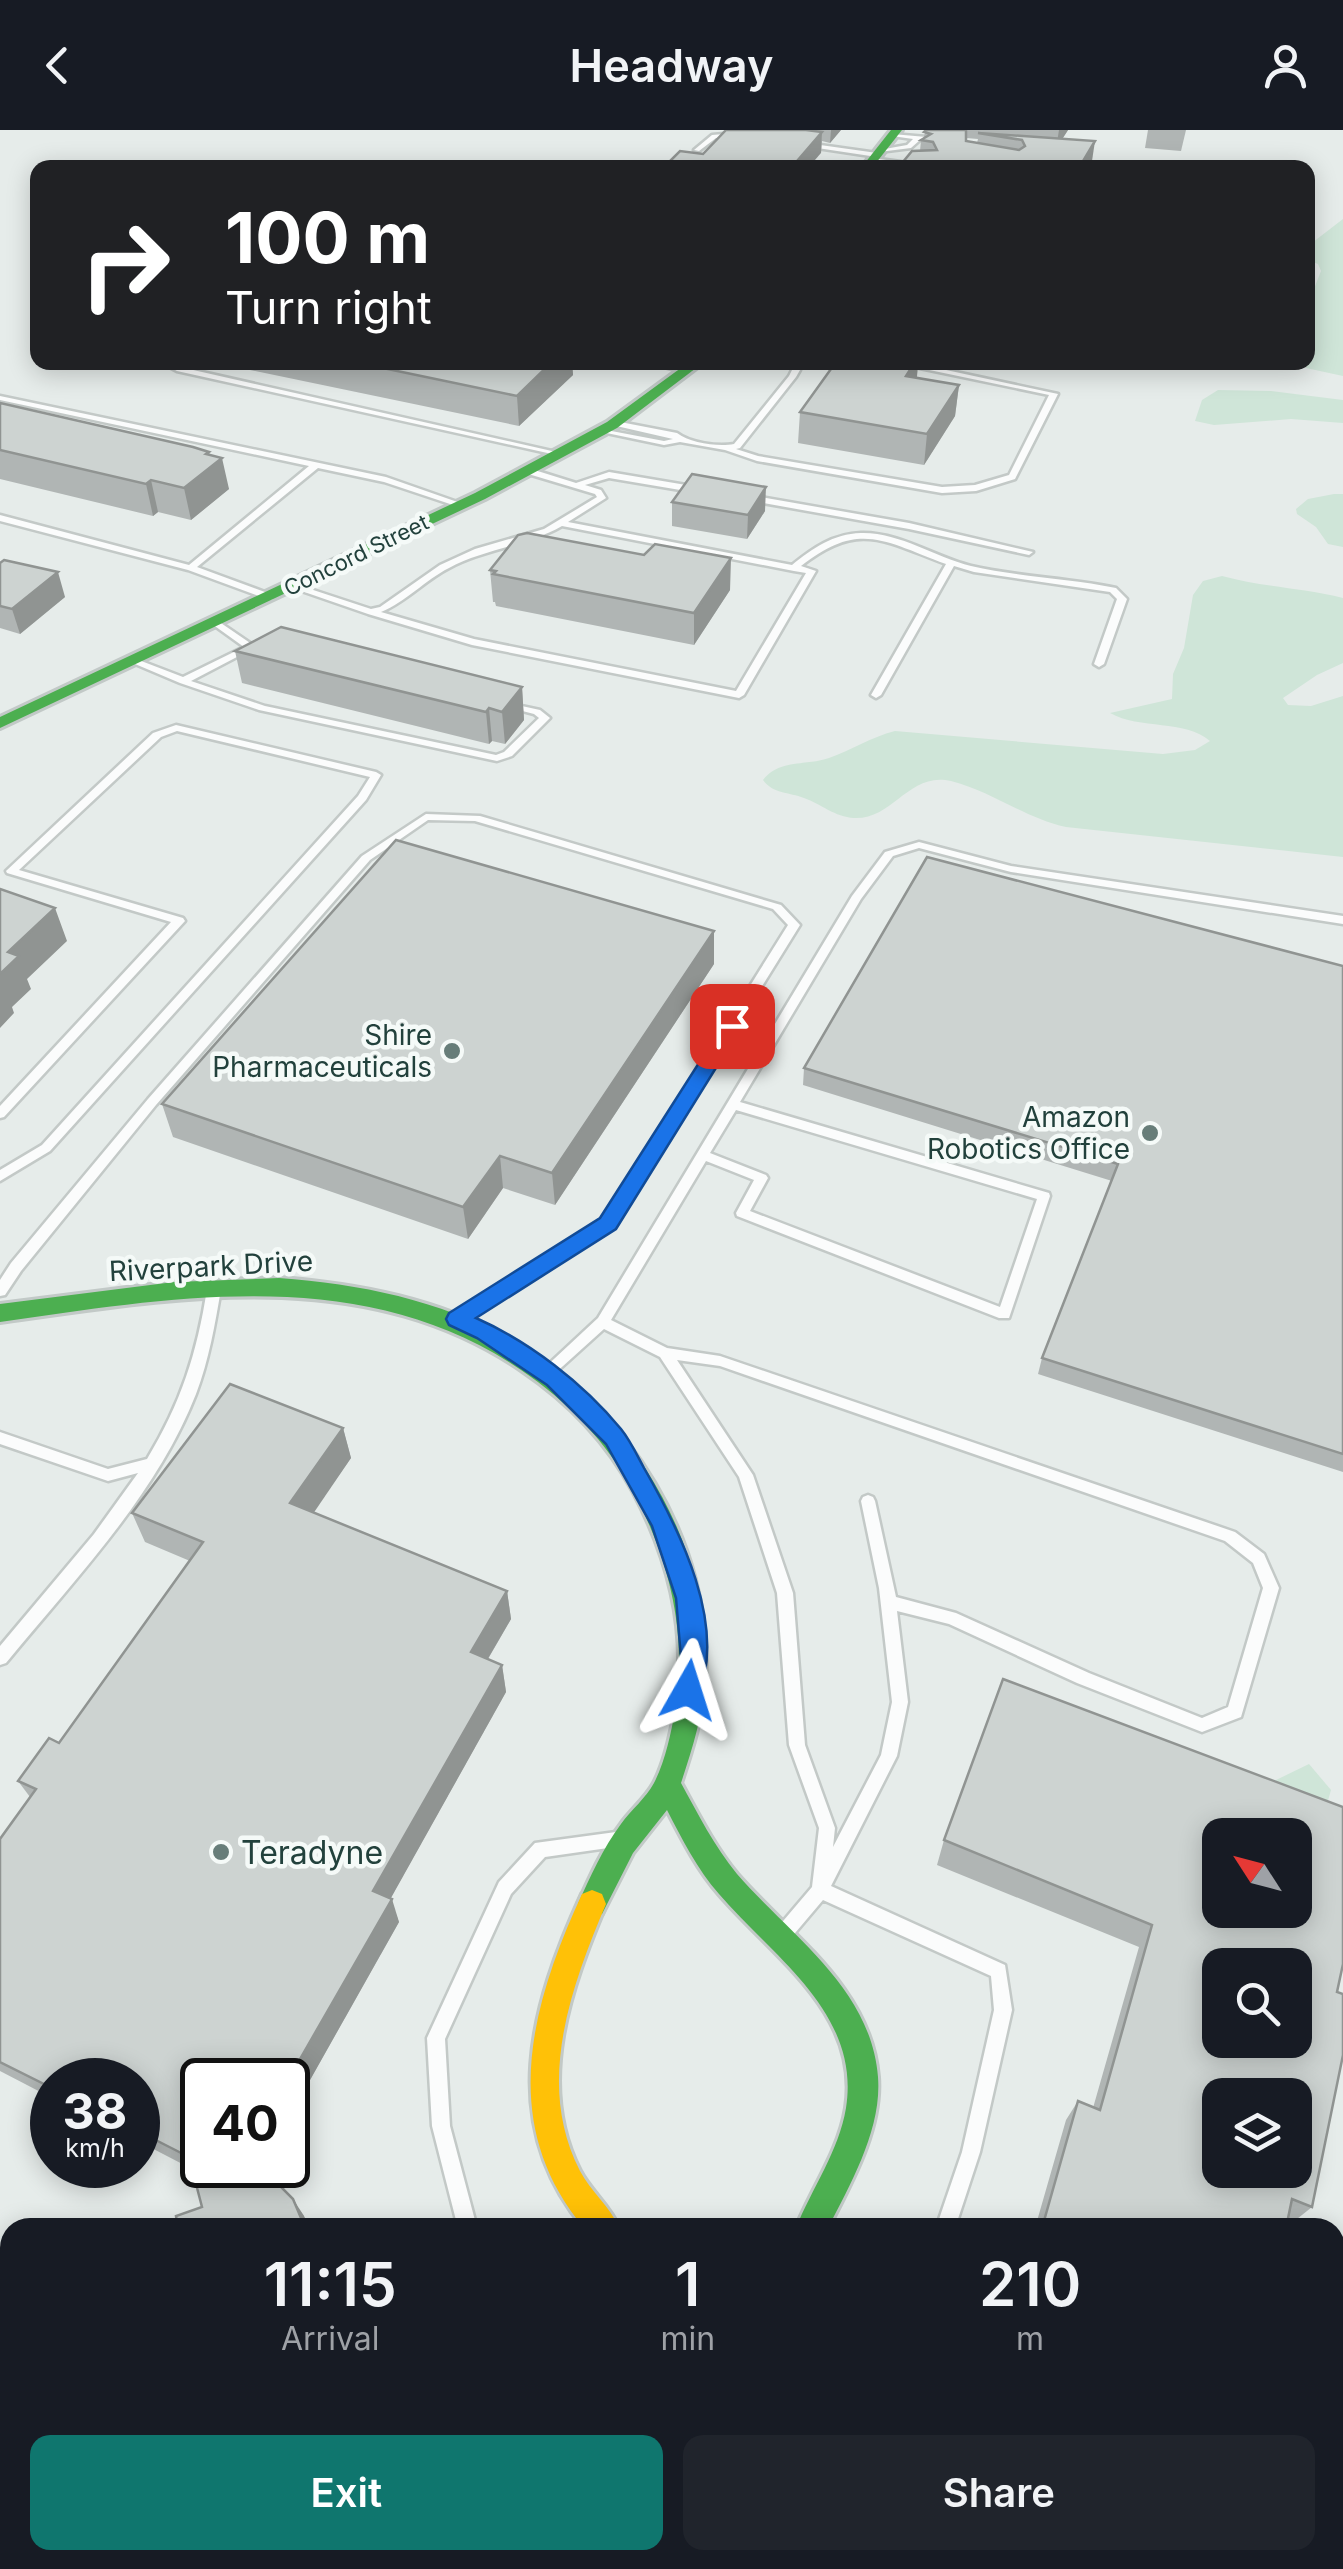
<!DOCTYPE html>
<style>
body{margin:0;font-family:Inter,sans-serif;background:#20242c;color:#f1f3f6;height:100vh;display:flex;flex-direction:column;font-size:38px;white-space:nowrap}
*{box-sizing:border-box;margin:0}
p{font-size:32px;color:#9ea1a6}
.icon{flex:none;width:55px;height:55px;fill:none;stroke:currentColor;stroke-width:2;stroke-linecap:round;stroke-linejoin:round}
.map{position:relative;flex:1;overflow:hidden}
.side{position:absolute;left:0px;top:2088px;width:1345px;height:352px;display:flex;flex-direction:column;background:#171b24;border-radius:30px 30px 0 0;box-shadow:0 5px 25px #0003}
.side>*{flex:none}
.banner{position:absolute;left:30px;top:30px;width:1285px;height:210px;border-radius:20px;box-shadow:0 5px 25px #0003;background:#202124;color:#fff;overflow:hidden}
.needle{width:65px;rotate:306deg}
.controls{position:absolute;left:1202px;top:1688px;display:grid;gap:20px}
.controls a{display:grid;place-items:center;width:110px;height:110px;border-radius:20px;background:#171b24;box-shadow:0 5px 25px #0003;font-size:50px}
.speed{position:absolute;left:30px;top:1928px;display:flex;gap:20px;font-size:50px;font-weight:700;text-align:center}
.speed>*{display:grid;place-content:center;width:130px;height:130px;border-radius:50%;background:#171b24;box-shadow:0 5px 25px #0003;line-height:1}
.speed small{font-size:25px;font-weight:400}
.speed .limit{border:5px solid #111;border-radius:15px;background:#fff;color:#111}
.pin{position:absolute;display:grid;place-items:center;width:85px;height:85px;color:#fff;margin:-42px;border-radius:20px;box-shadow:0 5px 15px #0006}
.me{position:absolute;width:110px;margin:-55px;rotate:6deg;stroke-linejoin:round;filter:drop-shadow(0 0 8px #0008)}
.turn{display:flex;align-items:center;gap:35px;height:210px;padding:0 30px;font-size:45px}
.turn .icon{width:130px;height:130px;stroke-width:2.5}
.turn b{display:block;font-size:70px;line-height:85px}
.eta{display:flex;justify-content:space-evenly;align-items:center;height:170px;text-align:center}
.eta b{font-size:60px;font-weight:600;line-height:70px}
.action{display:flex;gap:20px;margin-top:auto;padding:20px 30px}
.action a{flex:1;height:115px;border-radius:20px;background:#0f766e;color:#fff;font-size:40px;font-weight:600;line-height:115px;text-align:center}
.action a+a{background:#20242c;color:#f1f3f6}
header{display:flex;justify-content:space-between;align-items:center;height:130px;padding:0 30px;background:#171b24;font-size:45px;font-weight:600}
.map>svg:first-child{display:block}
.green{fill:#cfe5d8}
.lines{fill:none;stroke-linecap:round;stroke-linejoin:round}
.lane-casing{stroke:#c3c9c7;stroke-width:5}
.fast-casing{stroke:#c2c9c7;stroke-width:6}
.slow-casing{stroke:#c2c9c7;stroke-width:6}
.lane{fill:#fbfcfc;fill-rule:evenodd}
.fast{fill:#4caf50;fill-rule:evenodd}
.slow{fill:#ffc107;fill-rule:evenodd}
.wall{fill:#b0b5b4;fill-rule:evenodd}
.shaded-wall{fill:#909492}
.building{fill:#cdd3d1;stroke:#909492;stroke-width:2.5;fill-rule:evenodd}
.route{fill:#1a73e8;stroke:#114b97;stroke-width:2.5}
.poi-dot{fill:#677d79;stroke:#f5faf8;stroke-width:4}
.labels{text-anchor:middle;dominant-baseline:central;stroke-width:9;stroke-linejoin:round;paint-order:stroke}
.far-street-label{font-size:22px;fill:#22413c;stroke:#f5faf8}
.poi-label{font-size:28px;fill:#22413c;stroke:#f5faf8;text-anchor:end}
.street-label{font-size:28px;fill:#22413c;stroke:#f5faf8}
.near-poi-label{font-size:32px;fill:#22413c;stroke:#f5faf8;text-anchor:start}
</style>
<header><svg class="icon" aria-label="back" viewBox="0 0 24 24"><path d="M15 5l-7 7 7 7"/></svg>Headway<svg class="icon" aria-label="person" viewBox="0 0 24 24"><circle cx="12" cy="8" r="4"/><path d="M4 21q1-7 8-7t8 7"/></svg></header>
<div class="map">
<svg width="1343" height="2439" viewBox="0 0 1343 2439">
<rect width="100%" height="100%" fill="#e6ecea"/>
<!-- green -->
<g class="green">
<polygon points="1343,89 1343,246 1306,238 1308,174 1321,141 1318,134 1308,130 1308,116"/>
<polygon points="1218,260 1271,261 1343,270 1343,293 1291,289 1214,295 1195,291 1202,270"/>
<polygon points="1334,364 1343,364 1343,417 1328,414 1316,397 1297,384 1296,379 1308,369"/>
<path d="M1222,446C1262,457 1303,458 1343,468V533L1317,545L1283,568L1288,575L1311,576L1343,566V727L1066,697C1025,688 991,661 951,651C909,641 893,690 854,688C835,687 821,674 804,668C789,662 773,664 763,650C779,629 806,636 829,628C852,620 871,607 895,601L1163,624L1195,620L1210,611C1185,589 1140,600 1110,583L1172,569L1173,544L1184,518L1193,465L1203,451Z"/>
<polygon points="1309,1634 1331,1660 1323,1688 1274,1651"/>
</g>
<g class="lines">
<defs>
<g id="lane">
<polygon points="736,3 738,6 716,8 699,21 694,20 712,5"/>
<polygon points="892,4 938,8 941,10 938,12 920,10 911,18 879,22 879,20 907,15 913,9 892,6"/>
<polygon points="806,13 877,23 880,25 877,27 804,16"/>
<polygon points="872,28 929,36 932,38 911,38 870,31"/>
<polygon points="160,232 171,232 180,237 565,324 561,326 177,241"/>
<polygon points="645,232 661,232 692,241 688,243"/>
<path d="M787,232H795L800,240L796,247L740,318L736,319L758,326L942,357L975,355L1009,345L1049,265L891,232H909L1058,264L1015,349L976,361L942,363L757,331L725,320L680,312L664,315L597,301L601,299L664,311L673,309L612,295V291H615L677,303C690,313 718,317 734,314L789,246L792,240Z"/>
<polygon points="0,266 386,347 466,375 459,377 384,352 318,338 197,437 273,465 273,469 270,470 188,440 0,391 0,385 189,435 309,336 0,270"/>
<path d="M528,338L576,353L609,342L698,357L702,360L698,363L609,348L585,355L601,360L606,368L568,392L792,435C813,418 833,404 861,403C899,402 935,427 971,436C1019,447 1068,448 1116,458L1127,469L1104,534L1099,537L1094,534L1117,469L1110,462L974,442L954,436L881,565L876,568L871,565L946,434C884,411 859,390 801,436L816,441L744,565L739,568L472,515L368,484L287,456L295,454L371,479L380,477L440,435L475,419L544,399L597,367L595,364L525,343L524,341ZM562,396L794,441L806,443L736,561L474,509L381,482C406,472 425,450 449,438C484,419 527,416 562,396Z"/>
<polygon points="749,365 909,393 1033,422 1029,425 909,399 746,370 746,366"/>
<polygon points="215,489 256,517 191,551 265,576 496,625 504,622 539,588 534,584 503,576 503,572 540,580 550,588 512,626 497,631 259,580 180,553 128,531 136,529 183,547 244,517 212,494 212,490"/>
<polygon points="176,595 376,642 381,645 366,670 50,1021 0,1051 0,1040 42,1015 358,666 370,647 177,601 161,607 19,740 183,788 185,791 4,987 0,988 0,976 171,792 7,743 6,741 153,603"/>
<polygon points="426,684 480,686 781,775 800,795 613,1097 462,1193 452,1193 450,1189 452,1185 603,1091 788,795 773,779 475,691 428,690 370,730 156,975 21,1141 5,1165 0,1166 0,1150 11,1133 148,969 362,726"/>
<path d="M919,712L1011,736L1343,786V794L1011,742L919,718L893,726L861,769L740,972L1049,1063L1050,1066L1009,1188H999L737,1086L736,1083L754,1050L706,1031L611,1190L667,1218L720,1226L1235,1402L1264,1424L1279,1458L1241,1587L1202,1602L1077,1553L949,1494L897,1481L908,1572L897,1626L831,1756L1005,1835L1012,1880L980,2022L955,2098H936L962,2022L994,1880L991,1846L823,1770L790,1809L784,1812L778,1809L775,1803L778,1797L812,1757L819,1698L789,1615L777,1463L739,1347L660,1227L604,1199L552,1246H542L540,1242L598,1188L852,766L885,722ZM736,980L1037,1069L1000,1177L750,1081L768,1048L766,1045L710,1023ZM677,1230L720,1236L1225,1411L1253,1433L1263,1458L1228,1577L1202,1588L1089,1543L956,1483L896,1467L875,1371L873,1367L868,1365L863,1367L861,1371L879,1458L892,1572L881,1625L833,1717L835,1698L805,1615L793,1463L753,1345Z"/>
<path d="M214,1154L221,1159C215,1194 209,1230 196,1264C156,1366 74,1450 6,1533L0,1535V1516L94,1404L138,1343L108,1351L0,1314V1302L108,1339L147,1329C181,1273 197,1223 207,1159Z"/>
<polygon points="616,1702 622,1704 624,1710 622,1716 545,1727 511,1764 445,1909 450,1996 477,2098 458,2098 432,1996 427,1908 499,1752 535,1713"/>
<polygon points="1243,2430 1276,2430 1283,2439 1250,2439"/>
</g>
<g id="fast">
<polygon points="891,0 902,0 872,38 861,38"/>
<polygon points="689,232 704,232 617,298 485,369 0,598 0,587 475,363 607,292"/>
<path d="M279,1148C360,1154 440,1170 511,1210C627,1276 714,1414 705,1550C703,1585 692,1620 681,1653C698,1684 714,1716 737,1744C790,1805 871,1858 878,1947C882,1999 851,2053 828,2098H796C812,2058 839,2021 846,1978C861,1883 773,1827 719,1764C697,1739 682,1709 667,1680L633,1723L602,1784L592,1788L582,1784L578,1774C590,1747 603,1718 621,1694C631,1680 646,1668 654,1653C665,1632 671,1604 675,1580C688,1503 669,1429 633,1361C607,1312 567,1271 521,1240C363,1133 177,1167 0,1192V1174L174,1152Z"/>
</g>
<path id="slow" d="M592,1760L602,1764L606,1774C571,1857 535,1954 580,2041C591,2062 610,2076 619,2098H584C497,1994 531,1875 582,1764Z"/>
</defs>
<!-- lane casing -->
<use href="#lane" class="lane-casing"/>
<!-- fast casing -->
<use href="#fast" class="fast-casing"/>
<!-- slow casing -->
<use href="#slow" class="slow-casing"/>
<!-- lane -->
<use href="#lane" class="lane"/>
<!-- fast -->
<use href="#fast" class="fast"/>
<!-- slow -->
<use href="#slow" class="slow"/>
</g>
<!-- wall -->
<g class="wall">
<polygon points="726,0 841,0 830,13 822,11 821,23 703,24"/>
<path d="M926,0H1068L1062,9L1092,31L1088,38H898L920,21L921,10L923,9ZM966,8L978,9L977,13L966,11Z"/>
<polygon points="1148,0 1186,0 1181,21 1145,18"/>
<polygon points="212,232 572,232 573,245 519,296"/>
<polygon points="836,232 918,232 917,248 959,255 955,286 924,335 798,313 800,282"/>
<polygon points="0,273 209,325 229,359 191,390 158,382 153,386 0,349"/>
<polygon points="672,372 765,381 747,409 672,396"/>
<polygon points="0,433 65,467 20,504 0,498"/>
<polygon points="490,440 730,460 694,515 496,476 495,472 493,472"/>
<polygon points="235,521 522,557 524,590 505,614 492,611 489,614 242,553"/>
<polygon points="714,834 555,1075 503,1058 468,1109 173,1007 162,974"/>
<polygon points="1343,836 1343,1342 1038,1244 1042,1228 1112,1051 803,955 804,938"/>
<polygon points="343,1298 351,1328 313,1382 507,1461 511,1489 488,1529 502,1535 506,1562 390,1769 399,1792 288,1989 288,1950 202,1950 304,2086 202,2077 192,2039 138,2011 138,1950 52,1950 52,1968 0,1941 0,1709 30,1667 18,1651 59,1613 190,1431 145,1412 132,1383"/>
<polygon points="944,1710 1337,1862 1312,2077 1292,2093 1287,2091 1286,2098 1035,2098 1066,1990 1078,1971 1093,1978 1139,1817 937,1735"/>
</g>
<!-- shaded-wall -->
<g class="shaded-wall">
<polygon points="831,0 841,0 830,13"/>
<polygon points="1059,0 1068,0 1056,19"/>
<polygon points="822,2 821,23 808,38 791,38"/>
<polygon points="1095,11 1092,31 1088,38 1079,38"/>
<polygon points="552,232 572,232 573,245 519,296 517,266"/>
<polygon points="915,232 918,232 916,258 906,246"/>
<polygon points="959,255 955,286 924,335 927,304"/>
<polygon points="209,322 212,337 222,328 229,359 191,390 184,358 206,324"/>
<polygon points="151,350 158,382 153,386 146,354"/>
<polygon points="766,357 765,381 747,409 748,385"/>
<polygon points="731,428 730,460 694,515 694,483"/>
<polygon points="58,442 65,467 20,504 12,479"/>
<polygon points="522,557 524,590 505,614 502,582"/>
<polygon points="489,578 492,611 489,614 486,582"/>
<polygon points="55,778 67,811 27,849 31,859 12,877 14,883 0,898 0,844 8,822"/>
<polygon points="714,801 714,834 555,1075 552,1043"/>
<polygon points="500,1026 503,1058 468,1109 463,1077"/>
<polygon points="343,1298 351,1328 300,1403 290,1373"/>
<polygon points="507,1461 511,1489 476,1549 471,1522"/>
<polygon points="502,1535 506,1562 382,1784 373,1761"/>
<polygon points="392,1769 399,1792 288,1989 288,1950"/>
<polygon points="271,2035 279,2035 286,2067 274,2050"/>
<polygon points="293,2069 304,2086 310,2098 303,2098"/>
</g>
<!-- building -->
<g class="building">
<polygon points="726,0 806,0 822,2 791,38 663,38 680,21 703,24"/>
<polygon points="926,0 966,0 966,11 1019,20 1025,16 1022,10 978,3 1095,11 1079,38 898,38 912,21 937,20 933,12 921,10 931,4 924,2"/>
<polygon points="354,232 552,232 517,266"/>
<polygon points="836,232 915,232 906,246 959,255 927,304 800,282"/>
<polygon points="0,273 193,317 209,322 206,324 222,328 184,358 151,350 146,354 0,320"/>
<polygon points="692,344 766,357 748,385 672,372"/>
<polygon points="527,403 644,425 655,414 731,428 694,483 493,444 496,441 490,440 518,405"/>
<polygon points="4,430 58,442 12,479 0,476 0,433"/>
<polygon points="281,497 522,557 502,582 489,578 486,582 235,521"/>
<polygon points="396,710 714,801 552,1043 500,1026 463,1077 162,974"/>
<polygon points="927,727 1343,836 1343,1324 1042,1228 1118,1034 804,938"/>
<polygon points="0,759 55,778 8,822 19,826 0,844"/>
<polygon points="230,1254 343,1298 290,1373 507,1461 471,1522 502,1535 373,1761 392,1769 288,1950 202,1950 202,2035 271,2035 274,2050 293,2069 301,2088 303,2098 178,2098 176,2086 202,2077 189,2027 138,2001 138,1950 52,1950 52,1958 0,1932 0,1709 36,1659 18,1651 49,1608 59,1613 203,1412 132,1383"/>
<path d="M1003,1549L1343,1677V1834L1337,1862L1343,1864V1925L1312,2077L1292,2069L1286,2098H1042L1078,1971L1100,1980L1152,1795L944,1710ZM1220,1705H1295V1780H1220ZM1220,1835H1295V1910H1220ZM1220,1965H1295V2040H1220Z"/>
<polygon points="129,2430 662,2430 678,2439 124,2439"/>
</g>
<!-- route -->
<path class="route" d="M732,890L742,896L616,1099L476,1188C530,1212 583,1253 621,1299C630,1310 637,1325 644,1338C679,1399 729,1497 697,1568L688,1572L678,1568L674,1560L681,1528L676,1468L652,1396L606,1314L547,1255L477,1208L449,1195L446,1189L449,1183L600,1088L725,892Z"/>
<!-- markers -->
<g class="poi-dot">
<circle cx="452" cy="921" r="10"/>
<circle cx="1150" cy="1003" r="10"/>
<circle cx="221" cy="1722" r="10"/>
</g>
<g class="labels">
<!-- far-street labels -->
<g class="far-street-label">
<text transform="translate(356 425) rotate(-26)">Concord Street</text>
</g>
<!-- poi labels -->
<g class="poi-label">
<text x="432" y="905">Shire<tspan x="432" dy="32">Pharmaceuticals</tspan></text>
<text x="1130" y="987">Amazon<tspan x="1130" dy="32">Robotics Office</tspan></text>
</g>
<!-- street labels -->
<g class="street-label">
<text transform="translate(211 1136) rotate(-3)">Riverpark Drive</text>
</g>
<!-- near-poi labels -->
<g class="near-poi-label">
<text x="241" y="1722">Teradyne</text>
</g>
</g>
</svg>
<div class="controls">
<a><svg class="needle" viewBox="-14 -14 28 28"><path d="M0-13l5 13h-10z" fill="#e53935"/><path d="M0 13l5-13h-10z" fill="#9ea1a6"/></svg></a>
<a><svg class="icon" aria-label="search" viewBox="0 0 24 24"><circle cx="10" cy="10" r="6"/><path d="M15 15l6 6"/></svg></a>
<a><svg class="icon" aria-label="layers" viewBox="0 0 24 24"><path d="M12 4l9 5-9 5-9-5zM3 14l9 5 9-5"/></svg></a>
</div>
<div class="speed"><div>38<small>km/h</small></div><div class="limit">40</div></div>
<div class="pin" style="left:732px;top:896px;background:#d93025"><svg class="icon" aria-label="arrive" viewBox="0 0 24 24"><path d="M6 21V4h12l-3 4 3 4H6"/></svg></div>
<svg class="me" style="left:688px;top:1560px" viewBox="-20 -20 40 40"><path d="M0-17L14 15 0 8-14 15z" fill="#1a73e8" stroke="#fff" stroke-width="4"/></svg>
<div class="banner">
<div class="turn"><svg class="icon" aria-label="right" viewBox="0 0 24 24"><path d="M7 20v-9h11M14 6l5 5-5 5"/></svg><div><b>100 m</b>Turn right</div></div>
</div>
<section class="side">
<div class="eta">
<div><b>11:15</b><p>Arrival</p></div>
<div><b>1</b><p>min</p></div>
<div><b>210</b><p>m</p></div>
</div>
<div class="action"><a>Exit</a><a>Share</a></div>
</section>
</div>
